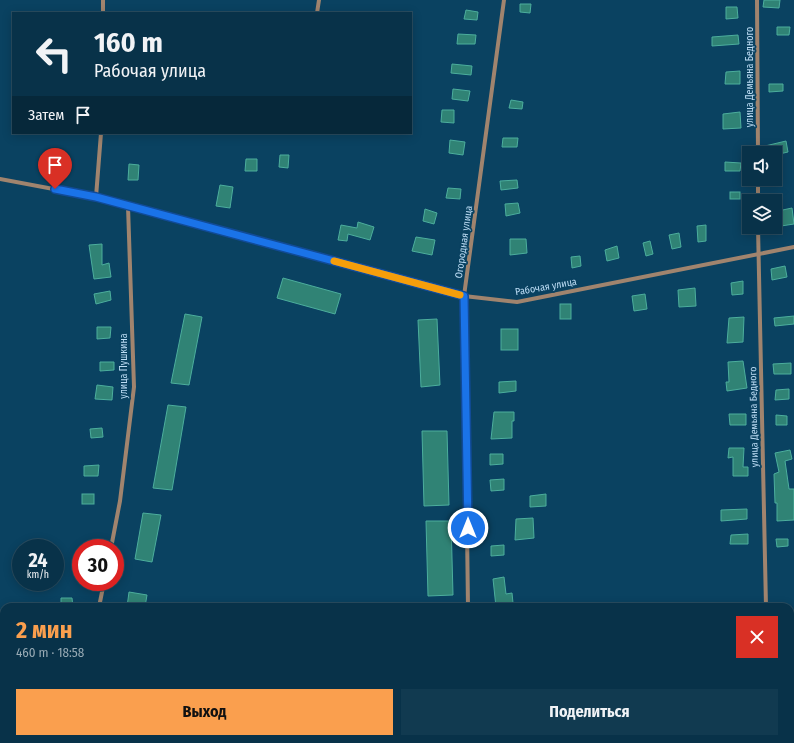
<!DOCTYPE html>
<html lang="ru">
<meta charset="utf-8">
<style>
body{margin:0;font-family:"Fira Sans Condensed",sans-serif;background:#113a50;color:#f1f3f6;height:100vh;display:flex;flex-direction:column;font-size:15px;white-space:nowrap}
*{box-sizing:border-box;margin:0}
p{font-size:13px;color:#98aab4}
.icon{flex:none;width:22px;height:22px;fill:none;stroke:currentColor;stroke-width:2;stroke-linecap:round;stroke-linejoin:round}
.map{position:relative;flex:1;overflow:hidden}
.side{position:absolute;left:0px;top:603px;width:794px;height:140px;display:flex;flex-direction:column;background:#083249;border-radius:12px 12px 0 0;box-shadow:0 2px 10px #0003,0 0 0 1px #294d61}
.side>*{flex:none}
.guide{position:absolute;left:12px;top:12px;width:400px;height:122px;border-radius:0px;box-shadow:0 2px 10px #0003,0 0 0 1px #294d61;background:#083249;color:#f1f3f6;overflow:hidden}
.fabs{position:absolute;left:742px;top:146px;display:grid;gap:8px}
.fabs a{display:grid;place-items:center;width:40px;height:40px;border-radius:0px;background:#083249;box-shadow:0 2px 10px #0003,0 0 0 1px #294d61;font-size:20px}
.speed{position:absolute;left:12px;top:539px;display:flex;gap:8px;font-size:20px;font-weight:700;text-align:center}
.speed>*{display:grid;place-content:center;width:52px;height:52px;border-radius:50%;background:#083249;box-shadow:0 2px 10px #0003,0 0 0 1px #294d61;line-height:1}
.speed small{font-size:10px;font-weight:400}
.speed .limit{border:6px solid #d22;background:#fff;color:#111}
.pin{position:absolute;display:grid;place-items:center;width:34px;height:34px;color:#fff;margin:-41px -17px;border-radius:50% 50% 50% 0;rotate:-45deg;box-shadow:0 0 4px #0007}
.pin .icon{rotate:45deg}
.me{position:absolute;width:44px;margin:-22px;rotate:0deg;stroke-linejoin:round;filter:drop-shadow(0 0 3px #0008)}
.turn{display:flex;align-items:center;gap:14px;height:84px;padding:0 16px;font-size:18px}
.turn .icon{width:52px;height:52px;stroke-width:2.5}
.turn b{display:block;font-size:28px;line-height:34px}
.then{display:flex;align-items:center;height:38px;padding:0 16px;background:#0003;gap:8px;font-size:15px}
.round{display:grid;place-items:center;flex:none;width:42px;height:42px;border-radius:0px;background:#113a50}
.overview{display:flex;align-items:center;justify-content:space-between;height:68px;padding:0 16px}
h1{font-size:24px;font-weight:700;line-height:30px;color:#fa9f4e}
.action{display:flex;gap:8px;margin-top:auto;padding:8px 16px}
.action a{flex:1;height:46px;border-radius:0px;background:#fa9f4e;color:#111;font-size:16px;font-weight:700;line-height:46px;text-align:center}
.action a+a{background:#113a50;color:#f1f3f6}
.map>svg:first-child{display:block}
.building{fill:#308375;stroke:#4cae9d}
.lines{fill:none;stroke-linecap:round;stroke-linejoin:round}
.street{stroke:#a0846e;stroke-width:4}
.route-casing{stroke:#114b97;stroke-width:10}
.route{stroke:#1a73e8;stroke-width:7}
.slow{stroke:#f59e0b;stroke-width:7}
.labels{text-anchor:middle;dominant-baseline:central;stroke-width:3.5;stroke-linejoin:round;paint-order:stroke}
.street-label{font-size:10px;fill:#bdddf5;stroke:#0a4261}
</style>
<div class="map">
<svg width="794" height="743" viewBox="0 0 794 743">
<rect width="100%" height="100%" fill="#0a4261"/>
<!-- building -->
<g class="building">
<polygon points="764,0 780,0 779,8 763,7"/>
<polygon points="520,4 531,4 530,13 520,12"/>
<polygon points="726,7 737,7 738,18 726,19"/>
<polygon points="466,10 478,12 477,20 464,19"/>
<polygon points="777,27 790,27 789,35 777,35"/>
<polygon points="458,34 476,35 475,44 457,44"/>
<polygon points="738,35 739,44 712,46 712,37"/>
<polygon points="452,64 472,66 471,75 451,73"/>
<polygon points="740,71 740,84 725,84 726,72"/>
<polygon points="769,84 783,84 783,91 769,92"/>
<polygon points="453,89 470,91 468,101 452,99"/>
<polygon points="511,100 523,102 522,109 509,108"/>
<polygon points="442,110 454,110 454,123 441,122"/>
<polygon points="740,112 741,128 723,129 723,114"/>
<polygon points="503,138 518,138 517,147 502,147"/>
<polygon points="450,140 465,142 463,155 449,153"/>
<polygon points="786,141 788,152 775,155 775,153 766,153 765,146"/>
<polygon points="280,155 289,155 288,168 279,167"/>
<polygon points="246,159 257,159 257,171 245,171"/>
<polygon points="725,162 741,163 740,171 725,171"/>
<polygon points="129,164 139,165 138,180 128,180"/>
<polygon points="517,180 518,188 501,190 500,181"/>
<polygon points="220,185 233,187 230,208 216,206"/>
<polygon points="448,188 461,189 460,199 446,198"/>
<rect x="730" y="192" width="10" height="7"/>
<polygon points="518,203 520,213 506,216 505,204"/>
<polygon points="792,208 794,224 781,226 778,211"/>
<polygon points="425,209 437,213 434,224 423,221"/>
<polygon points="358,222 374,227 370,240 348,234 347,241 338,240 341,225 357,228"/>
<polygon points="706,225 706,241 698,242 697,226"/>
<polygon points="679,233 681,247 672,249 669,235"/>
<polygon points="416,237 435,240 432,255 412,251"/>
<polygon points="510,239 526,239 527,253 510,255"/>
<polygon points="650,241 653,254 646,256 643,243"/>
<polygon points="102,244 102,265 109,263 111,277 94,279 89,245"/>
<polygon points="617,246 619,258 607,261 605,250"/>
<polygon points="580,256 581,266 572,268 571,257"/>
<polygon points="785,266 787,277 772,280 771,269"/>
<polygon points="283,278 341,294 335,314 277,298"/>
<polygon points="743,281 743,294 732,295 731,283"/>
<polygon points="695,288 696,306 679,307 678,290"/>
<polygon points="110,291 111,300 96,304 94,294"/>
<polygon points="645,294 647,309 634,311 632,296"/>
<rect x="560" y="304" width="11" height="15"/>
<polygon points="185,314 202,317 189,385 171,383"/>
<polygon points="794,316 794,324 775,326 774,318"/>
<polygon points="744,317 743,342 727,343 729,318"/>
<polygon points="437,319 440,385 421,387 418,320"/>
<polygon points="97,327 111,327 110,338 97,339"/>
<rect x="501" y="329" width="17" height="21"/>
<polygon points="743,361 747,388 727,391 726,382 729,382 728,362"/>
<polygon points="100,362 114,362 114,370 100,371"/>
<polygon points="791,363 791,374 774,374 773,364"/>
<polygon points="516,381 516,391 499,393 499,382"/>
<polygon points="97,385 113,387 112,400 95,399"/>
<polygon points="789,389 789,399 775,400 776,390"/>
<polygon points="168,405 186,407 172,490 153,488"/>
<polygon points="494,412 514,412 514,421 512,421 512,438 491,439"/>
<polygon points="729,414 746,414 746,425 730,425"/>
<polygon points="776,415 787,416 787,425 776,425"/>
<polygon points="102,428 103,437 91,438 90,429"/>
<polygon points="422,431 447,431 449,505 424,506"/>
<polygon points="729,448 744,448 743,467 748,467 748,476 733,476 733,457 728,458"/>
<polygon points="790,450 792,459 785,461 789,489 794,489 794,520 777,521 777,503 775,503 774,474 779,472 775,453"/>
<polygon points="490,454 503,454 503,464 490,465"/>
<polygon points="99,465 98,476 84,476 84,466"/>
<polygon points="504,479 504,490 491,491 490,480"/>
<rect x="82" y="494" width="12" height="10"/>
<polygon points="546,494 546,506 530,507 530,496"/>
<polygon points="747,509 747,519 721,521 721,510"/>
<polygon points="143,513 161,515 152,562 135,559"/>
<polygon points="533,518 534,538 515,540 516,519"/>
<polygon points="426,521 451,521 453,595 428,596"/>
<polygon points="748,534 748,544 730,544 731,535"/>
<polygon points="776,539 788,539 788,546 777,547"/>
<polygon points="504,545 504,555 491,556 491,546"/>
<polygon points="504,577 506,594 512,593 513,603 496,607 493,579"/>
<polygon points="129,592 147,595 145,607 127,607"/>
<polygon points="61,598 72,598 73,607 61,607"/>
</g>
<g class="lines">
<!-- street -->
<g class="street">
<polyline points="103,0 103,13"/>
<polyline points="757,0 758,153"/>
<polyline points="317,13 319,0"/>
<polyline points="0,179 96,197 464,296 517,302 794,247"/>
<polyline points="758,179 758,201"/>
<polyline points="96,197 101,133"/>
<polyline points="758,227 766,607"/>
<polyline points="111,548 120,501 134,387 128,206"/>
<polyline points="99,607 104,582"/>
<polyline points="468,607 464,296 504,0"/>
<polyline points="790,639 794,638"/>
<polyline points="474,739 474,743"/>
<polyline points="73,743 74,739"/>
<polyline points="257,743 280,739"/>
<polyline points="774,743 774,739"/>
</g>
</g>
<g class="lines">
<defs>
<polyline id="route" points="55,189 96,197 464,296 468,528"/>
</defs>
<!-- route casing -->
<use href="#route" class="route-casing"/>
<!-- route -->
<use href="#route" class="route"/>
<!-- slow -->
<polyline class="slow" points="334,261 460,295"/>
</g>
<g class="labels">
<!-- street labels -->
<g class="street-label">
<text transform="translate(750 77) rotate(-90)">улица Демьяна Бедного</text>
<text transform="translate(464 242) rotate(-82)">Огородная улица</text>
<text transform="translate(546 287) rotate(-10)">Рабочая улица</text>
<text transform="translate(124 366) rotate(-90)">улица Пушкина</text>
<text transform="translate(754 417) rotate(-91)">улица Демьяна Бедного</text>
</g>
</g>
</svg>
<div class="fabs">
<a><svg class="icon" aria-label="sound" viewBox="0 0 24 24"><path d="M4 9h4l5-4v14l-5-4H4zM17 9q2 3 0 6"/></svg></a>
<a><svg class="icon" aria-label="layers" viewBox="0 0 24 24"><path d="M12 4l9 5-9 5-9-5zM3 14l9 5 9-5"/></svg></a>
</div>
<div class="speed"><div>24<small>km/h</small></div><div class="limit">30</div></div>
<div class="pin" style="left:55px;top:189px;background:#d93025"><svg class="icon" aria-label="arrive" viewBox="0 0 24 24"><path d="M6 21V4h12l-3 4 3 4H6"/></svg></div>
<svg class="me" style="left:468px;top:528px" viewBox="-20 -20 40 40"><circle r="17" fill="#1a73e8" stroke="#fff" stroke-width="3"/><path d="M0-11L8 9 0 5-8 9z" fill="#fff"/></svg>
<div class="guide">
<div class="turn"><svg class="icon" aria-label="left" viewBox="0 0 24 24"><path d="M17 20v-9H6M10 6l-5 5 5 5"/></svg><div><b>160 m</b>Рабочая улица</div></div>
<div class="then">Затем<svg class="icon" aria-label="arrive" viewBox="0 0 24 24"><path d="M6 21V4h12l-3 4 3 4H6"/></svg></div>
</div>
<section class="side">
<div class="overview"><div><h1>2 мин</h1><p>460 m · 18:58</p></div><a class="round" style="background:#d93025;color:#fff"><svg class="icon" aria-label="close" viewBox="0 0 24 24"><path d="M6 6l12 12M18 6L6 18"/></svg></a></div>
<div class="action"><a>Выход</a><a>Поделиться</a></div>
</section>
</div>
